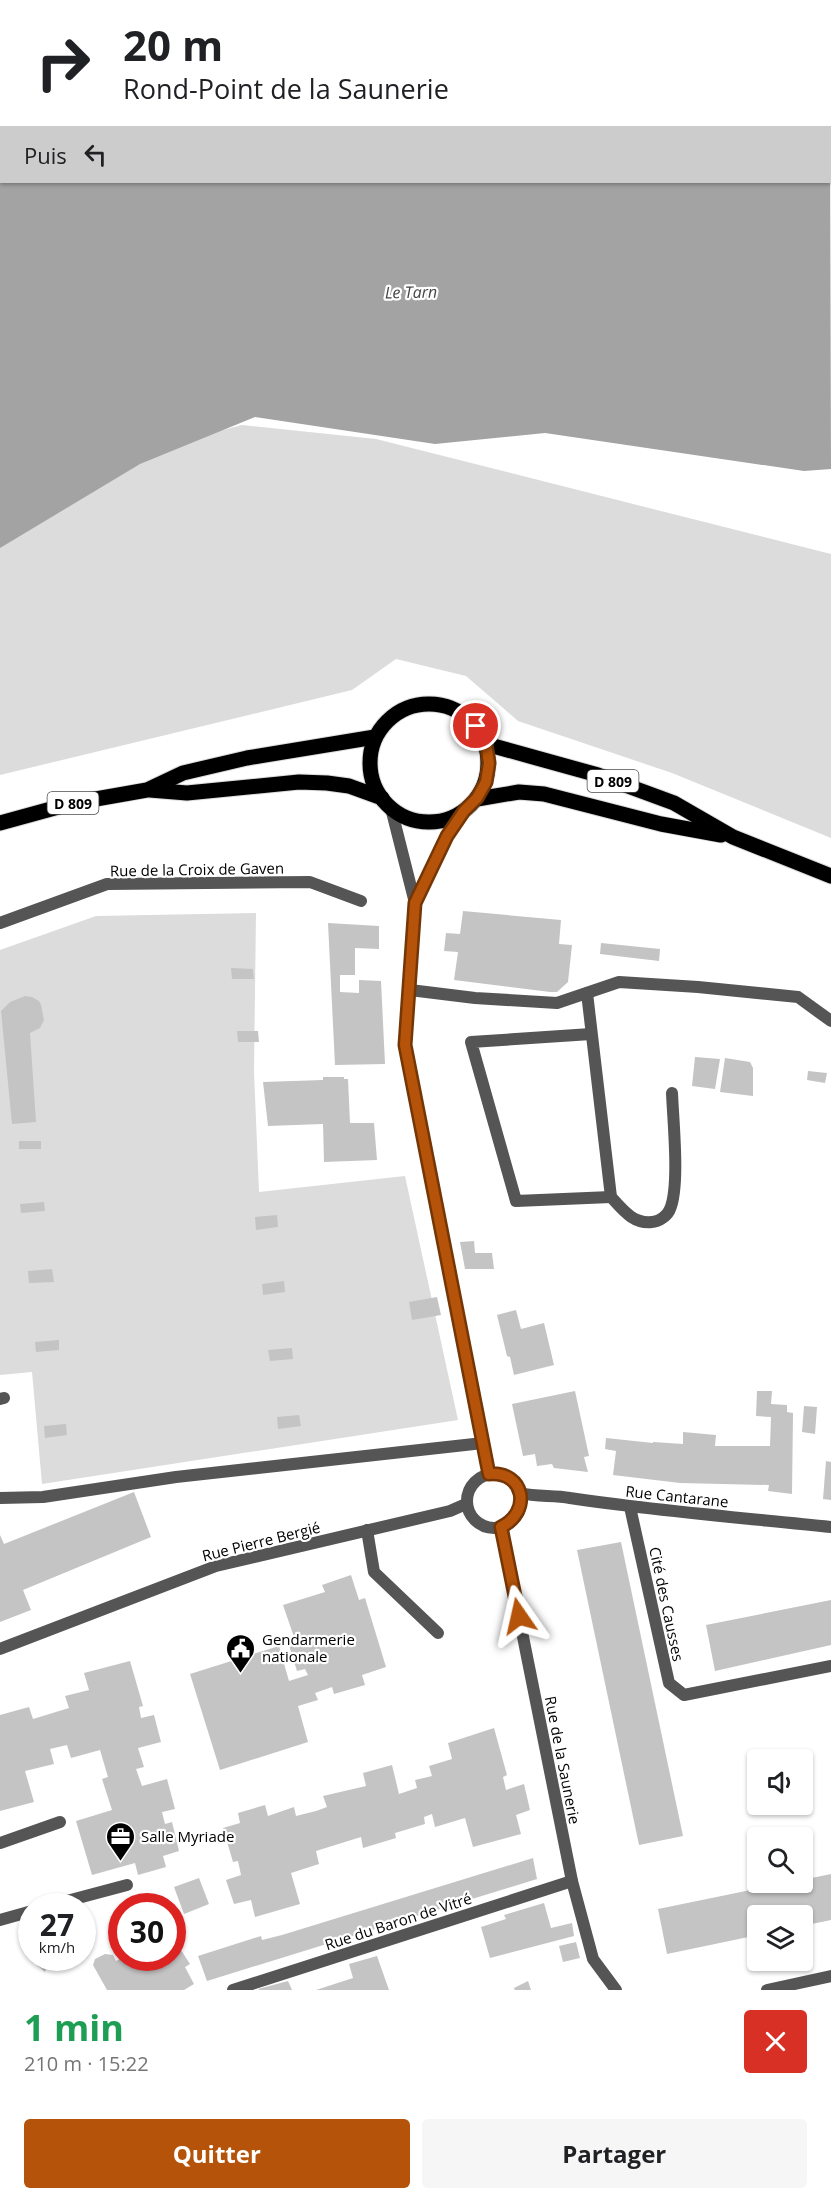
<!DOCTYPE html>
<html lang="fr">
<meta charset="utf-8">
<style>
body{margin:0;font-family:"Open Sans",sans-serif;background:#f6f6f6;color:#202124;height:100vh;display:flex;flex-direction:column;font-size:22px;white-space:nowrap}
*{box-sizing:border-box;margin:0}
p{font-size:20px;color:#757577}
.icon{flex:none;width:33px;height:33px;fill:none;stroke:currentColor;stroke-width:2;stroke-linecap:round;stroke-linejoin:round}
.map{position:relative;height:1990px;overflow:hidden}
.panel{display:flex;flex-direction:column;background:#fff;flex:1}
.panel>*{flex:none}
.hud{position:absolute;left:0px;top:0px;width:831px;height:183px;box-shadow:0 2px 4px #0004;background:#fff;color:#202124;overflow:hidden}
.tools{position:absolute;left:747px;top:1749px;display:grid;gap:12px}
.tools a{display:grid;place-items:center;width:66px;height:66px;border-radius:6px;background:#fff;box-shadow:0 2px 4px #0004;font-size:30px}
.speed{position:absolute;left:18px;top:1893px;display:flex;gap:12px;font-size:30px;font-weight:700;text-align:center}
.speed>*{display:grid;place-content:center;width:78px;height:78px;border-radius:50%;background:#fff;box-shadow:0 2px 4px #0004;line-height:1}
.speed small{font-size:15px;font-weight:400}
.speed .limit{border:9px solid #d22;background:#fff;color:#111}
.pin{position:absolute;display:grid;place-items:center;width:51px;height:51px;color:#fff;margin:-26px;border:3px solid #fff;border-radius:50%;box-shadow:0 2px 6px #0007}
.me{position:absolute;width:66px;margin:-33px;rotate:349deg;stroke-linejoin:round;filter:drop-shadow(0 0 4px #0008)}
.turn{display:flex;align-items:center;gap:21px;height:126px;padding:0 24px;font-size:27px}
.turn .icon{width:78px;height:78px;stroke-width:2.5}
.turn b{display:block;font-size:42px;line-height:51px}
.then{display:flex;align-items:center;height:57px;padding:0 24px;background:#0003;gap:12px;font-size:22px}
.round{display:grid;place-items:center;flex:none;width:63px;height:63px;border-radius:6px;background:#f6f6f6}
.headline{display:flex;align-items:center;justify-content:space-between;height:102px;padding:0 24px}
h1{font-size:36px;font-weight:700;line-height:45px;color:#1e9e55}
.button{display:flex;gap:12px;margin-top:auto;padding:12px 24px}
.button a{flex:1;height:69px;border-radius:6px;background:#b45309;color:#fff;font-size:24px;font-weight:700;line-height:69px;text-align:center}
.button a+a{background:#f6f6f6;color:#202124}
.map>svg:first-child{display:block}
.green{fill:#dcdcdc}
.water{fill:#a3a3a3}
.building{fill:#c4c4c4}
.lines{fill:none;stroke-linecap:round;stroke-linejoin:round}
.primary-casing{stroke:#dbdbdb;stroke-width:17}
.service{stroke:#555;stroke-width:12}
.minor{stroke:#555;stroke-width:12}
.primary{stroke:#000;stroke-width:15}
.route-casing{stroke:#753606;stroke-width:15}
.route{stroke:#b45309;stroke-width:10}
.labels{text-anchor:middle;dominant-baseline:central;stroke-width:4.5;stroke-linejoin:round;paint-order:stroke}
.shield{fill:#fff;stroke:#4c4c4c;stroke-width:1.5}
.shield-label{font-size:14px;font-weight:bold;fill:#000}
.street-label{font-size:15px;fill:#000;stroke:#fff}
.poi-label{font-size:15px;fill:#000;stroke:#fff;text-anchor:start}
.water-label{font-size:16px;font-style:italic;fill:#444;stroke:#fff}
</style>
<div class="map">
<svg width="831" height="1990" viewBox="0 0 831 1990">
<rect width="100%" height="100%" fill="#fff"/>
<!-- green -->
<g class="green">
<polygon points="242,425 376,439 831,554 831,838 672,773 518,721 466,676 396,659 352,690 0,775 0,538 105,461"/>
<polygon points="256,913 254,1072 259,1192 405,1176 458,1420 42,1484 32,1372 0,1375 0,950 96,916"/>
</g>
<!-- water -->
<polygon class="water" points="830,132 831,469 804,471 545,433 435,444 255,417 140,464 0,548 0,155 2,182 830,182"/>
<!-- building -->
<g class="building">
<polygon points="463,911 561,920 559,944 572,945 568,982 557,992 550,992 454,980 458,952 444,951 446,933 460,934"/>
<polygon points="328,923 379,926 379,949 355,948 355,975 340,975 340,992 359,993 359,980 381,981 385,1064 335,1065"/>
<polygon points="601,943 660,949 659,961 600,954"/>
<polygon points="231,968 253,969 254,979 232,979"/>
<polygon points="25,996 32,997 39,1001 41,1005 44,1020 40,1028 30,1033 36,1122 12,1124 1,1011 10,1002"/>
<polygon points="237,1031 258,1031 259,1042 238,1042"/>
<polygon points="695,1057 720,1059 715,1089 692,1086"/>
<polygon points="725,1058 750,1062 753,1068 753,1096 720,1092"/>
<polygon points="808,1071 827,1073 825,1083 807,1080"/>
<polygon points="323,1077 344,1077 344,1079 348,1079 350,1123 374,1123 377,1160 324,1162 323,1124 268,1126 263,1082 323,1080"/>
<rect x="19" y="1141" width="22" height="8"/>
<polygon points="44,1202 45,1211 21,1213 20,1204"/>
<polygon points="277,1215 278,1227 256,1230 255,1217"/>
<polygon points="474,1241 475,1253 492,1253 494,1269 465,1269 460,1242"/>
<polygon points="52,1269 54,1282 29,1283 28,1271"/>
<polygon points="284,1281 285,1292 263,1295 262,1284"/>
<polygon points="437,1297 441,1315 412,1320 409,1302"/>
<polygon points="516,1310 521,1329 544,1323 554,1365 514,1375 510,1357 507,1356 497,1315"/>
<polygon points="59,1340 59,1350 36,1352 35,1342"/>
<polygon points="292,1348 293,1359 270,1361 268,1350"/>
<polygon points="575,1391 589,1456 584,1457 588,1472 554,1468 552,1464 537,1466 535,1454 523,1456 512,1404"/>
<polygon points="757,1391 772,1391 771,1404 787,1405 787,1412 793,1413 792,1494 768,1491 769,1485 680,1483 613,1475 616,1451 605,1449 606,1438 653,1443 653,1442 683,1444 683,1432 716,1435 715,1446 770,1446 771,1417 756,1416"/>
<polygon points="804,1406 817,1407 815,1434 802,1432"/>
<polygon points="299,1415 301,1426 278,1429 277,1417"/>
<polygon points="66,1424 67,1435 45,1438 44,1426"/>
<polygon points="826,1461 831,1462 831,1500 823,1499"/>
<polygon points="134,1492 151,1537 23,1590 31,1610 0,1622 0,1535 4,1544"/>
<polygon points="621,1542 683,1836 639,1845 577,1550"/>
<polygon points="351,1575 359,1600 365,1598 386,1667 362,1675 365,1685 334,1694 332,1687 315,1693 318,1700 298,1706 308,1742 220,1770 190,1674 279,1646 289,1681 308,1675 305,1669 297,1671 288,1642 295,1640 283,1605 325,1592 322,1585"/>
<polygon points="831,1600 831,1645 715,1671 706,1625"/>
<polygon points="130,1661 143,1706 139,1707 141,1718 154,1715 161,1742 138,1748 144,1767 136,1769 142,1786 167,1779 175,1809 162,1812 165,1824 172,1822 179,1851 163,1856 166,1867 138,1875 135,1863 92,1875 76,1821 112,1810 102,1779 108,1777 100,1750 71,1758 67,1745 50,1749 54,1764 25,1771 34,1802 0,1811 0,1715 29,1707 33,1719 69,1708 65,1696 89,1690 84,1673"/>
<polygon points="494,1728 507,1775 503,1777 506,1790 524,1784 530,1810 516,1815 521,1834 473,1847 465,1818 435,1827 432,1814 424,1817 425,1824 395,1833 396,1838 363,1848 361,1837 316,1851 319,1864 291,1873 300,1904 255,1917 251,1900 234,1904 226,1880 241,1875 238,1861 233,1862 223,1828 240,1823 238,1813 265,1805 268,1816 294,1807 296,1816 316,1811 327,1807 323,1796 366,1786 363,1773 392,1765 399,1794 417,1788 415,1780 432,1776 429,1766 452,1759 448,1743"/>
<polygon points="533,1858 537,1879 207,1981 198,1956 261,1936 262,1940 282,1935"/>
<polygon points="831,1874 831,1920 802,1926 802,1916 758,1916 758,1935 667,1954 658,1909 790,1882 802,1882 802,1880"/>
<polygon points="199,1878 209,1904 184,1914 174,1887"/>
<polygon points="544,1903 551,1928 572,1923 574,1936 490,1958 481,1927 506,1919 504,1915"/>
<polygon points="172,1936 190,1964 185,1967 194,1984 184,1990 107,1990 93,1965 95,1959 105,1954 113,1955 116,1961 122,1958 172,1958"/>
<polygon points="32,1942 32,1958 49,1958 45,1972 32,1961 25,1944"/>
<polygon points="576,1942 580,1958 563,1962 559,1946"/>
<polygon points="82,1944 88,1955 75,1962 72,1958 82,1958"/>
<polygon points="377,1956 389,1990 316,1990 353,1978 349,1964"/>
<polygon points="288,1981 292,1990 259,1990 258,1989"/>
<polygon points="528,1981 531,1990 515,1990 514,1988"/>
</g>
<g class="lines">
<defs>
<g id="primary">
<circle cx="429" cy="763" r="59"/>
<polyline points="486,744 598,775 674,803 733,837 831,876"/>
<polyline points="150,790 187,793 299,782 327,783 349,786 382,798"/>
<polyline points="477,799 519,792 544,794 661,824 721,835"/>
<polyline points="0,823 73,803 147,790 183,773 247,758 375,737"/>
</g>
</defs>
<!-- primary casing -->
<use href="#primary" class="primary-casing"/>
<!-- service -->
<g class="service">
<polyline points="410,990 475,998 557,1003 619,982 698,987 798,997 831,1021"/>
<path d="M587,993L611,1197C623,1210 633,1224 652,1222C659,1222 668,1215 670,1209C680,1186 673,1120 672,1093"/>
<polyline points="591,1034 471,1042 516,1201 611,1197"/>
<polyline points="0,1399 4,1398"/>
<polyline points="0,1498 43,1497 176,1477 483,1443"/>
<polyline points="630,1507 669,1683 684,1695 831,1666"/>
<polyline points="367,1530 374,1572 438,1633"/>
<polyline points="0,1843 60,1822"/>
<polyline points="48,1906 127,1885"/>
<polyline points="0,1920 32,1911"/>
<polyline points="767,1990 831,1976"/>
</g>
<!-- minor -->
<g class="minor">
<polyline points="391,808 415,903 447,836 464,811"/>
<polyline points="415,903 405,1045 489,1474"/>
<polyline points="0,923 107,884 310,882 361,901"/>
<circle cx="494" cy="1501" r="27"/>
<path d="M520,1493C537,1497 553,1495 570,1498C657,1511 744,1518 831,1527"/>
<polyline points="501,1527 572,1881 593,1959 616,1990"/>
<polyline points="0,1649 216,1566 450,1511 466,1504"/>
<polyline points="233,1990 572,1881"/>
</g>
<!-- primary -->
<use href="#primary" class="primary"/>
</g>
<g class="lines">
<defs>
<path id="route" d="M476,726L486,744L489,763L486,782L477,798L464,811L447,836L415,903L405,1045L487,1464L489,1474C525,1471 532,1512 501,1527L519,1616"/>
</defs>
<!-- route casing -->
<use href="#route" class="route-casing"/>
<!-- route -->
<use href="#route" class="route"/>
</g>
<!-- icons -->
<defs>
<symbol id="civic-pin" viewBox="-11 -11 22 30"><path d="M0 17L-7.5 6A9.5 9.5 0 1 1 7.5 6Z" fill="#000" stroke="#fff"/><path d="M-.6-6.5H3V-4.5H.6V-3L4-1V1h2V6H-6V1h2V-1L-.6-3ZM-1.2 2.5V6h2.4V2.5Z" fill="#fff"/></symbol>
<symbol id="office-pin" viewBox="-11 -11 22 30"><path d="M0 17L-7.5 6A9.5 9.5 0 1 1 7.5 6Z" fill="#000" stroke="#fff"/><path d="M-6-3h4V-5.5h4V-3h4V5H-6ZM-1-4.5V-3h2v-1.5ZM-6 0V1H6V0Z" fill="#fff"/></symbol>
</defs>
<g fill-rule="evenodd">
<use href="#civic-pin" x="224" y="1632" width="33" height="45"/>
<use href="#office-pin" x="104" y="1820" width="33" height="45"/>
</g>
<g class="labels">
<!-- shield labels -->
<g class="shield">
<rect x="587.5" y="770" width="51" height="22" rx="4.5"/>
<rect x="47.5" y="792" width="51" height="22" rx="4.5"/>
</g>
<g class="shield-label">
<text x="613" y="781">D 809</text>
<text x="73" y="803">D 809</text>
</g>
<!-- street labels -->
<g class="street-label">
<text transform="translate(197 869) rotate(-1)">Rue de la Croix de Gaven</text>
<text transform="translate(677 1496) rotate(6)">Rue Cantarane</text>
<text transform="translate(261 1541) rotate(-14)">Rue Pierre Bergié</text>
<text transform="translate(667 1604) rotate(78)">Cité des Causses</text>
<text transform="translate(563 1760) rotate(79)">Rue de la Saunerie</text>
<text transform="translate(398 1921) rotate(-18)">Rue du Baron de Vitré</text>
</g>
<!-- poi labels -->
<g class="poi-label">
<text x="262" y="1639">Gendarmerie<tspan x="262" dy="17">nationale</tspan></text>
<text x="141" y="1836">Salle Myriade</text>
</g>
<!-- water labels -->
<g class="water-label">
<text transform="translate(411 292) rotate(-1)">Le Tarn</text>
</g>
</g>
</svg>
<div class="tools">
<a><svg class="icon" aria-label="sound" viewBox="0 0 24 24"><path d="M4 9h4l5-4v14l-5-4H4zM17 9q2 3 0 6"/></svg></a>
<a><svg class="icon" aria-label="search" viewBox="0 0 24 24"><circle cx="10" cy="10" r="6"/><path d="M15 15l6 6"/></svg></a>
<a><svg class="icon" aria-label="layers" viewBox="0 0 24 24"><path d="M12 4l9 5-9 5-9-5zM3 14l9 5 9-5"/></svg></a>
</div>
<div class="speed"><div>27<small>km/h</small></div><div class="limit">30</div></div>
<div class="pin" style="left:476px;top:726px;background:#d93025"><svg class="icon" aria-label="arrive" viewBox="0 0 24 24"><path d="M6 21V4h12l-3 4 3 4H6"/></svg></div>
<svg class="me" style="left:519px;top:1616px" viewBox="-20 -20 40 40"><path d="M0-17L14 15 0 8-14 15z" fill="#b45309" stroke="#fff" stroke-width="4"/></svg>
<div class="hud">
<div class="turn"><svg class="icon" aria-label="right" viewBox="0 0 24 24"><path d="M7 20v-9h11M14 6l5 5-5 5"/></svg><div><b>20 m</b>Rond-Point de la Saunerie</div></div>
<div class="then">Puis<svg class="icon" aria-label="left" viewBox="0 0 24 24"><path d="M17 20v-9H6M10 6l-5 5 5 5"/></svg></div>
</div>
</div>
<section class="panel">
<div class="headline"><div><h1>1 min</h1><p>210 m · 15:22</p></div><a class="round" style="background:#d93025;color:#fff"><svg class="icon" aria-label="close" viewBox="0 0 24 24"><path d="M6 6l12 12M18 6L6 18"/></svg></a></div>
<div class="button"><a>Quitter</a><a>Partager</a></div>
</section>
